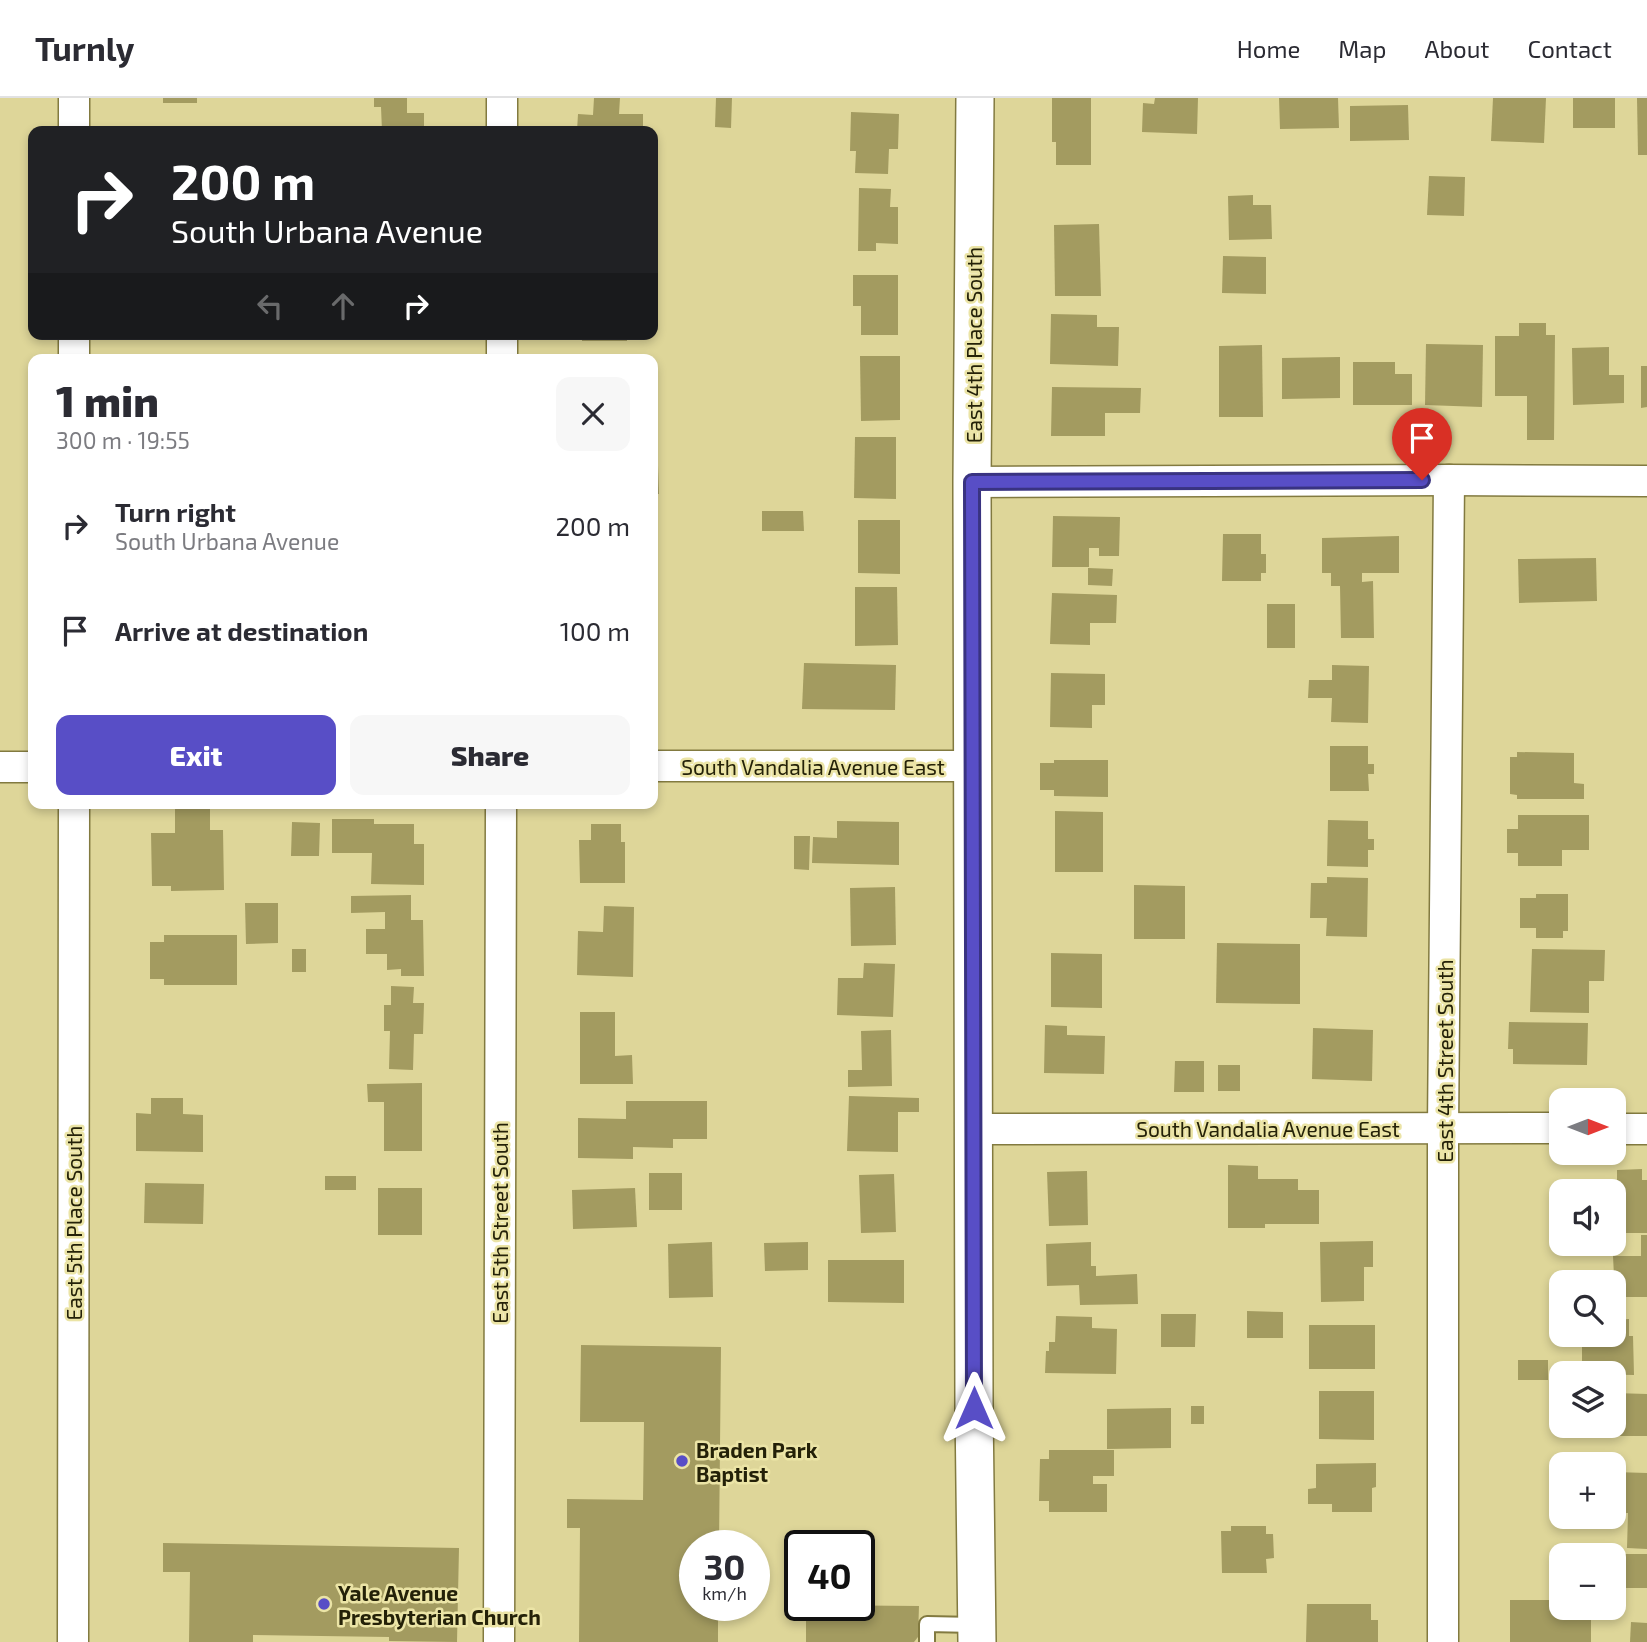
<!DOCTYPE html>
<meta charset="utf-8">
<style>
body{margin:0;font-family:"Exo 2",sans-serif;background:#f7f7f7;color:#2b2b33;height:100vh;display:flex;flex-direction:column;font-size:26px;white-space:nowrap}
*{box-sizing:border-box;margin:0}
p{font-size:23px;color:#7c7c81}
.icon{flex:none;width:38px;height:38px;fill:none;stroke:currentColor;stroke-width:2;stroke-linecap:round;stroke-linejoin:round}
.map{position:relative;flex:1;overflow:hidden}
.drawer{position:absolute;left:28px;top:256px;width:630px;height:455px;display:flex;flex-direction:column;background:#fff;border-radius:14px;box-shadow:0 4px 10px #0003}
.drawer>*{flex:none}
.banner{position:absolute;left:28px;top:28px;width:630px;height:214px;border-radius:14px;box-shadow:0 4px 10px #0003;background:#202124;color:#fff;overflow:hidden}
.needle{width:46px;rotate:90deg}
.buttons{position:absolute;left:1549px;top:990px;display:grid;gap:14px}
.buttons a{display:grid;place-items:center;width:77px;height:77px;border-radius:14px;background:#fff;box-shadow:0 4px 10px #0003;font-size:35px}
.speed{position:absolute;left:679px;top:1432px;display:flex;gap:14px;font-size:35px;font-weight:700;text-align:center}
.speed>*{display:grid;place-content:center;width:91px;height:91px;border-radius:50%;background:#fff;box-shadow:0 4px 10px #0003;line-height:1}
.speed small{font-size:18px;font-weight:400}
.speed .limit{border:4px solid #111;border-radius:10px;background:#fff;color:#111}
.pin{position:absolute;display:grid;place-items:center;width:60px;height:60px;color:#fff;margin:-72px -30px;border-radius:50% 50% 50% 0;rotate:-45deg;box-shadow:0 0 7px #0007}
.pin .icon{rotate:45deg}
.me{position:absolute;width:77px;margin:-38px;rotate:0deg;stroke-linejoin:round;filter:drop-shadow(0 0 5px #0008)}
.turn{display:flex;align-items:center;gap:24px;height:147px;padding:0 28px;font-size:32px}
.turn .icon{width:91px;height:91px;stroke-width:2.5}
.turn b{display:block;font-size:49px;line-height:60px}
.lanes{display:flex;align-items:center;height:66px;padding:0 28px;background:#0003;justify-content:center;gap:35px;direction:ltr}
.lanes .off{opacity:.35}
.round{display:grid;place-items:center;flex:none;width:74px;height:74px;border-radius:14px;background:#f7f7f7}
.summary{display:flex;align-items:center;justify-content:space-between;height:119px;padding:0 28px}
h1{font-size:42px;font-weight:800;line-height:52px}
.primary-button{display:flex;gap:14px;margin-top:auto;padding:14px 28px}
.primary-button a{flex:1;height:80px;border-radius:14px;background:#584ec6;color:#fff;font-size:28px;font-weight:800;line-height:80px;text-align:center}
.primary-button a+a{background:#f7f7f7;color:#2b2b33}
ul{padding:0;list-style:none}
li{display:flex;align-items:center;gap:21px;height:105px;padding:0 28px}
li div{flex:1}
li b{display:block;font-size:26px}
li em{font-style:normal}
header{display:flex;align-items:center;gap:42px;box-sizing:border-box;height:98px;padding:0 35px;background:#fff;border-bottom:2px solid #e1e1e2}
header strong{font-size:33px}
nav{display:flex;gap:38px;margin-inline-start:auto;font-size:24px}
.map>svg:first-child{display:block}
.building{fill:#a39b60}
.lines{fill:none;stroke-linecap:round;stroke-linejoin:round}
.service-casing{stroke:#827a40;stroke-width:18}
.minor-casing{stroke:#827a40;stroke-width:33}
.tertiary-casing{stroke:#827a40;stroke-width:40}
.service{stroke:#fff;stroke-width:14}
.minor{stroke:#fff;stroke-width:30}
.tertiary{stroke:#fff;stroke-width:37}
.route-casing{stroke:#393381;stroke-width:18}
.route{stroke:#584ec6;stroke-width:12}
.poi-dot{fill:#584ec6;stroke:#ebe4a6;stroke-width:2.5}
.labels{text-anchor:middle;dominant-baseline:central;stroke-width:5;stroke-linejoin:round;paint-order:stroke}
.street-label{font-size:21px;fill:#242108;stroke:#ebe4a6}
.poi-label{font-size:21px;font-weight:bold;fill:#242108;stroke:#ebe4a6;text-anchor:start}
</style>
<header>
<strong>Turnly</strong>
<nav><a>Home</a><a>Map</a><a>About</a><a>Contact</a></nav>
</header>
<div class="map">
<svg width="1647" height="1544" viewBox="0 0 1647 1544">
<rect width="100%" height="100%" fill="#ded699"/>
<!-- building -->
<g class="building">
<rect x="163" y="0" width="34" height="5"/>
<polygon points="374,0 407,0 407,15 424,15 424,33 382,33 381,9 374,9"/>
<polygon points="594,0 620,0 619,16 643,16 643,33 577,33 578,16 593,17"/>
<polygon points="716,0 732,0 731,30 715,29"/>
<polygon points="1052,0 1091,0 1091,67 1056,67 1056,44 1052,44"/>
<polygon points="1155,0 1198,0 1197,36 1142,34 1143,5 1154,6"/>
<polygon points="1279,0 1338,0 1339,30 1280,31"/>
<polygon points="1493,0 1546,0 1544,45 1491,43"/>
<rect x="1573" y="0" width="42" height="30"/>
<polygon points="1637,0 1647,0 1647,57 1638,57"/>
<polygon points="1408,7 1409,42 1350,43 1350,8"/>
<polygon points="851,14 899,16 898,51 889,51 888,76 855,75 856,53 850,53"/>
<polygon points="1429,78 1465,79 1464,118 1427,117"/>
<polygon points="859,90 891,91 890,109 898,109 898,146 876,145 876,153 858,153"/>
<polygon points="1253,97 1253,107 1271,107 1272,141 1229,142 1228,98"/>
<polygon points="1099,126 1101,198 1055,198 1054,127"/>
<polygon points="1223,158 1266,159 1266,196 1222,195"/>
<polygon points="853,177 898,177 898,237 861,237 861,208 853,208"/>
<polygon points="1051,216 1097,217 1097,229 1119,229 1118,268 1050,266"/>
<polygon points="1519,225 1546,225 1546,237 1555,237 1554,342 1527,342 1527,298 1495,298 1495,238 1519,238"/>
<rect x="582" y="236" width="45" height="7"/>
<polygon points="1426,246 1483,247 1482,309 1425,307"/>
<polygon points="1262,247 1263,319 1219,319 1219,248"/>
<polygon points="1609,249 1609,277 1624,277 1624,305 1573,307 1572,250"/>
<polygon points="860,258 900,258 900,322 861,323"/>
<polygon points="1340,259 1340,300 1282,301 1282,260"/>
<polygon points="1353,264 1395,264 1395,276 1412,276 1412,307 1353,307"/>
<polygon points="1641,268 1647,268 1647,309 1641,310"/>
<polygon points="1052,289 1141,290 1140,315 1105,315 1105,338 1051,338"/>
<polygon points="855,339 896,339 896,401 854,400"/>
<polygon points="653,368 658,368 659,396 653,396"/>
<polygon points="762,413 803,413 804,433 762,433"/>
<polygon points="1053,418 1120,419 1119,458 1099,458 1099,450 1089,450 1089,469 1052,469"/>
<polygon points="858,422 900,422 900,476 858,475"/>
<polygon points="1223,436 1261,436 1261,456 1266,456 1266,475 1261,475 1261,483 1222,483"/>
<polygon points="1399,438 1399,475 1362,475 1362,484 1373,483 1374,540 1341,540 1340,488 1331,488 1331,475 1322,475 1322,440"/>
<polygon points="1596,460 1597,503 1519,505 1518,461"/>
<polygon points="1088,470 1113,471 1112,488 1088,487"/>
<polygon points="855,489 897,489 898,547 855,548"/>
<polygon points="1052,495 1117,497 1116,525 1090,525 1090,547 1050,546"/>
<rect x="1267" y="506" width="28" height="44"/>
<polygon points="804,565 896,567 895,612 802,611"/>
<polygon points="1332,567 1369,568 1368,625 1331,624 1332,600 1308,600 1309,582 1332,582"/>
<polygon points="1051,575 1105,576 1105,607 1092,607 1092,630 1050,629"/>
<polygon points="1330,648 1368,648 1368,666 1374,666 1374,676 1368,676 1369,693 1330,693"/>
<polygon points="1517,654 1574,655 1574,685 1584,686 1584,701 1517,701 1517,697 1510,696 1510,659 1517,659"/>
<polygon points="1054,662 1108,662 1108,699 1054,698 1054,692 1040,692 1040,665 1054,665"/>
<polygon points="175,705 210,705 210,732 223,732 224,792 171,793 171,788 152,788 151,735 175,735"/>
<polygon points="1055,713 1103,714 1103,774 1055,774"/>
<polygon points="1518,717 1589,717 1589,752 1562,752 1562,768 1518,768 1518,755 1507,755 1507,731 1518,731"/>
<polygon points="332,721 374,721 374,726 414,726 414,746 424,746 424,787 371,786 372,755 332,755"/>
<polygon points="1328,722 1368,723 1368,741 1374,741 1374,752 1368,752 1368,769 1327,768"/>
<polygon points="837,723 899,724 899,767 812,765 813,739 837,740"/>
<polygon points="292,724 320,725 319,758 291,758"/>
<polygon points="591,726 621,726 621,744 625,744 625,785 580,785 579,742 591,742"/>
<polygon points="794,738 810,738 809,772 794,771"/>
<polygon points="1327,779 1368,780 1367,839 1326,838 1327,820 1310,820 1311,785 1327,785"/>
<polygon points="1134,787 1185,788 1185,841 1134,841"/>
<polygon points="895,789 896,847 851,848 850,790"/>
<polygon points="1536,796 1568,796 1568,833 1563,833 1563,840 1536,840 1536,830 1520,830 1520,800 1536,800"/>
<polygon points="411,797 411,822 423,822 424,878 401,878 401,871 387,872 387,856 366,856 366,831 385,831 385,814 351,815 351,798"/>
<polygon points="245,805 278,805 278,845 246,846"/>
<polygon points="604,808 634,809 633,879 577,877 578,833 603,834"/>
<polygon points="164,837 237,837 237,887 164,887 164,881 150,881 150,844 164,844"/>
<polygon points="1217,845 1300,846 1300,906 1216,905"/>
<rect x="292" y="851" width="14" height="23"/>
<polygon points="1532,851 1605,852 1604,883 1589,883 1589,915 1530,914"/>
<polygon points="1051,855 1102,856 1102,910 1051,909"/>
<polygon points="864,865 895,866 893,919 837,917 838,880 863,880"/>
<polygon points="391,888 414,889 413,905 424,905 423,936 414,936 413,972 389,971 390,933 384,933 384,907 391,907"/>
<polygon points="580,914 615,914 615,958 632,957 633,986 580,986"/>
<polygon points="1509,924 1588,925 1587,967 1513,966 1513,951 1508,951"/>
<polygon points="1045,927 1067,928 1067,937 1105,938 1104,976 1044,975"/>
<polygon points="1313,930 1373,932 1372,983 1312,981"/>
<polygon points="891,932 892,988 848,989 848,972 862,972 861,933"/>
<polygon points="1175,963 1204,963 1204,994 1174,994"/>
<rect x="1218" y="967" width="22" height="26"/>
<polygon points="422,985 422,1053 384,1053 384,1004 368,1004 367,986"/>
<polygon points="849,998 919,1000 919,1014 898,1014 898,1054 847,1053"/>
<polygon points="151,1000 183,1000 183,1016 203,1017 203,1054 136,1053 136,1015 151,1016"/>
<polygon points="626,1003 707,1003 707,1041 673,1041 673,1050 633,1049 633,1061 578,1060 578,1020 626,1021"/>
<polygon points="1228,1067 1258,1068 1258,1081 1298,1081 1298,1092 1319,1092 1319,1126 1265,1126 1265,1130 1228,1130"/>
<polygon points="1642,1071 1642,1082 1647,1082 1647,1135 1614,1135 1614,1094 1597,1094 1597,1083 1617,1083 1617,1072"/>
<polygon points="1087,1073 1088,1127 1049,1128 1047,1074"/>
<rect x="649" y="1075" width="33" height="37"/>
<polygon points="894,1076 896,1134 861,1135 859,1077"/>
<rect x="325" y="1078" width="31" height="14"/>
<polygon points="145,1085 204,1086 203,1126 144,1125"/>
<rect x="378" y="1090" width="44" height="47"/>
<polygon points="635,1090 637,1129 573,1131 572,1092"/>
<polygon points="1641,1137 1647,1137 1647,1199 1614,1199 1614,1185 1606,1185 1606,1178 1614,1178 1613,1158 1641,1158"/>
<polygon points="1373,1143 1373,1169 1364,1169 1364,1203 1321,1204 1320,1144"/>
<polygon points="712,1144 713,1199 669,1200 668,1146"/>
<polygon points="808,1144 808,1172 765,1173 764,1145"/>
<polygon points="1091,1144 1091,1168 1096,1168 1096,1178 1137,1176 1138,1206 1080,1207 1079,1187 1047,1188 1046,1146"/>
<polygon points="828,1162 904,1162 904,1205 828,1204"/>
<polygon points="1247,1213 1283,1214 1283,1240 1247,1240"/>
<polygon points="1161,1216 1196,1216 1195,1249 1161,1249"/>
<polygon points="1056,1218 1092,1219 1092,1230 1117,1231 1116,1276 1045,1275 1046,1253 1049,1253 1049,1244 1055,1244"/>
<polygon points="1629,1221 1629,1238 1633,1238 1634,1277 1582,1276 1582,1239 1614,1237 1614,1222"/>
<rect x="1309" y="1227" width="66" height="44"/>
<polygon points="581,1247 721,1249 719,1447 695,1447 695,1507 718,1507 718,1544 579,1544 580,1430 567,1430 567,1401 643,1402 644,1324 580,1324"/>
<rect x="1518" y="1262" width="30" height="20"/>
<polygon points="1319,1293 1374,1293 1374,1342 1319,1341"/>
<polygon points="1614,1295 1647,1296 1647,1338 1605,1338 1605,1328 1614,1328"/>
<rect x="1191" y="1308" width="13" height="18"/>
<polygon points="1171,1310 1171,1350 1107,1351 1107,1311"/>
<polygon points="1049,1352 1114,1352 1114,1378 1093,1378 1093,1386 1107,1386 1107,1414 1049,1414 1049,1403 1039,1403 1040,1361 1049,1361"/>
<polygon points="1376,1365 1376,1389 1372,1390 1372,1414 1332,1414 1332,1406 1308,1406 1308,1391 1316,1390 1316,1366"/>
<polygon points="1614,1374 1647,1375 1647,1451 1627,1450 1628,1415 1614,1415"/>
<polygon points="1231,1428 1266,1428 1266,1436 1273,1436 1274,1460 1266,1461 1267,1475 1222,1475 1221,1433 1231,1433"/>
<polygon points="163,1445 459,1450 457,1544 389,1543 389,1539 253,1537 253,1544 189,1544 190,1474 163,1474"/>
<rect x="1614" y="1456" width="33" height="34"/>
<polygon points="1510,1502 1561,1502 1561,1510 1584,1510 1584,1519 1591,1519 1591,1544 1510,1544"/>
<polygon points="1307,1506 1371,1506 1371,1522 1378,1522 1378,1544 1306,1544"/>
<polygon points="806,1507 919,1508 918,1539 914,1544 806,1544"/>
<polygon points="1631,1524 1647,1525 1647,1544 1630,1544"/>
</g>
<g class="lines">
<defs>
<polyline id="service" points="927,1544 927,1526 975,1527"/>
<g id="minor">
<polyline points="74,33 74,0"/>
<polyline points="502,33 502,0"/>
<polyline points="74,261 74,236"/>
<polyline points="502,261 502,236"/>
<polyline points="972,384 1449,382 1647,383"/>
<polyline points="653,668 974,668"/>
<polyline points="0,669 33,669"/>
<polyline points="975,1031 1561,1030"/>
<polyline points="1614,1031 1647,1031"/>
<polyline points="73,1544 74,705"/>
<polyline points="499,1544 501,705"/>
<polyline points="1443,1544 1443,1030 1449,382"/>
</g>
<polyline id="tertiary" points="975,0 972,384 974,1310 977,1544"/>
</defs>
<!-- service casing -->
<use href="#service" class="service-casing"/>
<!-- minor casing -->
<use href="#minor" class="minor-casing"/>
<!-- tertiary casing -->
<use href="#tertiary" class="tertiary-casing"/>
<!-- service -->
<use href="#service" class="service"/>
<!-- minor -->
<use href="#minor" class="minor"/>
<!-- tertiary -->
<use href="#tertiary" class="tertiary"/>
</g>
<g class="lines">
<defs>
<polyline id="route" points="974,1310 972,384 1422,382"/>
</defs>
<!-- route casing -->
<use href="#route" class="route-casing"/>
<!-- route -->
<use href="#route" class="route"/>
</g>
<!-- markers -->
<g class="poi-dot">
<circle cx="682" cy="1363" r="7"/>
<circle cx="324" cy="1506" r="7"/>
</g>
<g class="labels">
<!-- street labels -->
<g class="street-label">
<text transform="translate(973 247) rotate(-90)">East 4th Place South</text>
<text x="813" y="668">South Vandalia Avenue East</text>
<text transform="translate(1444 963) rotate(-90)">East 4th Street South</text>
<text x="1268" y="1030">South Vandalia Avenue East</text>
<text transform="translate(73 1125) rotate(-90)">East 5th Place South</text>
<text transform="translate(499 1125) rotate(-90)">East 5th Street South</text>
</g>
<!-- poi labels -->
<g class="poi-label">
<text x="696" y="1351">Braden Park<tspan x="696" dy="24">Baptist</tspan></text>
<text x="338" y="1494">Yale Avenue<tspan x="338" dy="24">Presbyterian Church</tspan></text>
</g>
</g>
</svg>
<div class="buttons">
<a><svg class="needle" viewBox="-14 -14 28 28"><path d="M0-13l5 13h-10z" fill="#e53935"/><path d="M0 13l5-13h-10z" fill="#7c7c81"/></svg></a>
<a><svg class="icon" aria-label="sound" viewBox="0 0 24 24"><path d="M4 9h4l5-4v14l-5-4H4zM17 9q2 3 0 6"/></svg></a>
<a><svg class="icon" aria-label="search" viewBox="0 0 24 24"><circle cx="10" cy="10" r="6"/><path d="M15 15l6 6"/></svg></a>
<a><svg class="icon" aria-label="layers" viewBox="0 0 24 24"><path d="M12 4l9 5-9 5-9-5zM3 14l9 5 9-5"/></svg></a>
<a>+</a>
<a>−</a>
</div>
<div class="speed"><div>30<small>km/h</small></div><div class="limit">40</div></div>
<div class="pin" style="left:1422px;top:382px;background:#d93025"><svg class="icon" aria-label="arrive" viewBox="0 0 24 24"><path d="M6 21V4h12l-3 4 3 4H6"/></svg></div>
<svg class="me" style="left:974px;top:1310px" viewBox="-20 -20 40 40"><path d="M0-17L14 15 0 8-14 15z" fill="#584ec6" stroke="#fff" stroke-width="4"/></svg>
<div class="banner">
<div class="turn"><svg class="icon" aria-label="right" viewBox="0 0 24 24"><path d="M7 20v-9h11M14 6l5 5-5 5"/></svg><div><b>200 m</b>South Urbana Avenue</div></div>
<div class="lanes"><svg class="icon off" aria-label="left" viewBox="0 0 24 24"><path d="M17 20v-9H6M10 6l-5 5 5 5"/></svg><svg class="icon off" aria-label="ahead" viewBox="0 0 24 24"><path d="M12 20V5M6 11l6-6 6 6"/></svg><svg class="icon" aria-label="right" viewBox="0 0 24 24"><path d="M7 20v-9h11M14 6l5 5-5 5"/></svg></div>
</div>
<section class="drawer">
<div class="summary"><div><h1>1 min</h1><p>300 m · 19:55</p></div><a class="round"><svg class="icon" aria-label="close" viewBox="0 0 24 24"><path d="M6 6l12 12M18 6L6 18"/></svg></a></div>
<ul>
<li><svg class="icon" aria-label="right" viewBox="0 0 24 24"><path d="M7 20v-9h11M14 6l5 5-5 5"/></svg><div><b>Turn right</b><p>South Urbana Avenue</p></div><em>200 m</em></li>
<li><svg class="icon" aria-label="arrive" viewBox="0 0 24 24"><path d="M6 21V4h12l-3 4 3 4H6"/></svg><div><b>Arrive at destination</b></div><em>100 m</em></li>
</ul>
<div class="primary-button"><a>Exit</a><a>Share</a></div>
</section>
</div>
